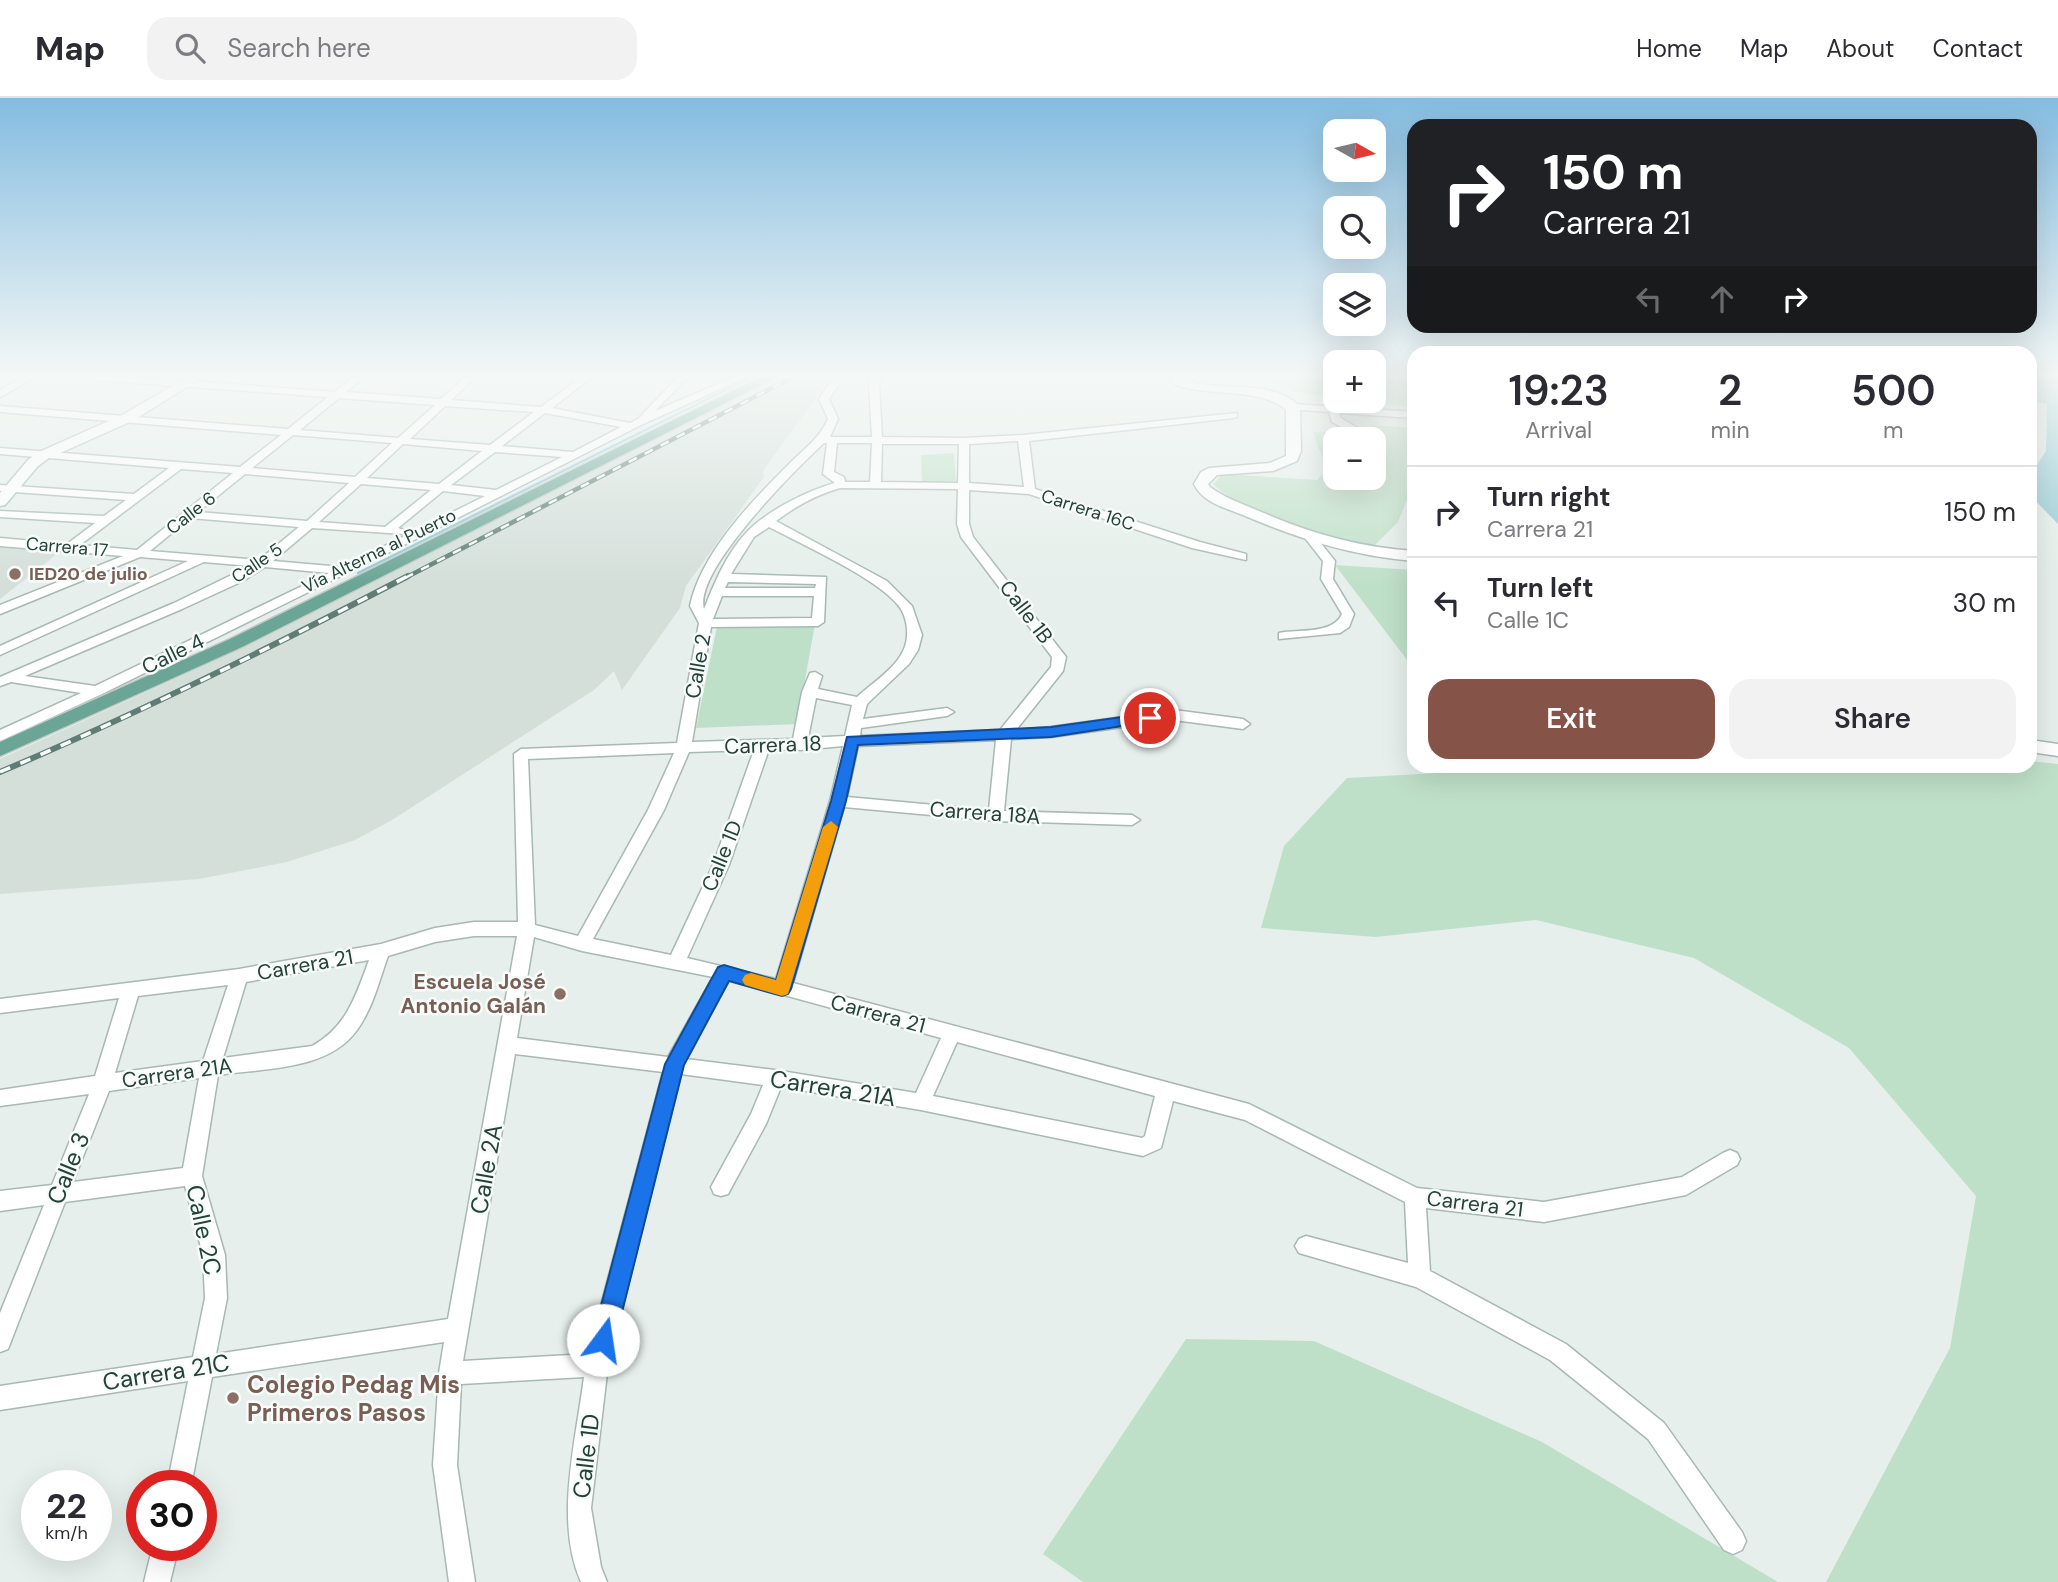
<!DOCTYPE html>
<meta charset="utf-8">
<style>
body{margin:0;font-family:"DM Sans",sans-serif;background:#f2f2f3;color:#2b2b33;height:100vh;display:flex;flex-direction:column;font-size:26px;white-space:nowrap}
*{box-sizing:border-box;margin:0}
p{font-size:23px;color:#7c7c81}
.icon{flex:none;width:38px;height:38px;fill:none;stroke:currentColor;stroke-width:2;stroke-linecap:round;stroke-linejoin:round}
.map{position:relative;flex:1;overflow:hidden}
.panel{position:absolute;left:1407px;top:248px;width:630px;height:427px;display:flex;flex-direction:column;background:#fff;border-radius:21px;box-shadow:0 7px 28px #0002}
.panel>*{flex:none}
.top-card{position:absolute;left:1407px;top:21px;width:630px;height:214px;border-radius:21px;box-shadow:0 7px 28px #0002;background:#202124;color:#fff;overflow:hidden}
.needle{width:46px;rotate:98deg}
.fabs{position:absolute;left:1323px;top:21px;display:grid;gap:14px}
.fabs a{display:grid;place-items:center;width:63px;height:63px;border-radius:14px;background:#fff;box-shadow:0 7px 28px #0002;font-size:35px}
.speed{position:absolute;left:21px;top:1372px;display:flex;gap:14px;font-size:35px;font-weight:700;text-align:center}
.speed>*{display:grid;place-content:center;width:91px;height:91px;border-radius:50%;background:#fff;box-shadow:0 7px 28px #0002;line-height:1}
.speed small{font-size:18px;font-weight:400}
.speed .limit{border:10px solid #d22;background:#fff;color:#111}
.pin{position:absolute;display:grid;place-items:center;width:60px;height:60px;color:#fff;margin:-30px;border:4px solid #fff;border-radius:50%;box-shadow:0 2px 7px #0007}
.me{position:absolute;width:77px;margin:-38px;rotate:14deg;stroke-linejoin:round;filter:drop-shadow(0 0 5px #0008)}
.turn{display:flex;align-items:center;gap:24px;height:147px;padding:0 21px;font-size:32px}
.turn .icon{width:91px;height:91px;stroke-width:2.5}
.turn b{display:block;font-size:49px;line-height:60px}
.lanes{display:flex;align-items:center;height:66px;padding:0 21px;background:#0003;justify-content:center;gap:35px;direction:ltr}
.lanes .off{opacity:.35}
.eta{display:flex;justify-content:space-evenly;align-items:center;height:119px;text-align:center}
.eta b{font-size:42px;font-weight:600;line-height:49px}
.action{display:flex;gap:14px;margin-top:auto;padding:14px 21px}
.action a{flex:1;height:80px;border-radius:21px;background:#855347;color:#fff;font-size:28px;font-weight:600;line-height:80px;text-align:center}
.action a+a{background:#f2f2f3;color:#2b2b33}
ul{padding:0;list-style:none}
li{display:flex;align-items:center;gap:21px;height:91px;padding:0 21px;border-top:2px solid #e1e1e2}
li div{flex:1}
li b{display:block;font-size:26px}
li em{font-style:normal}
header{display:flex;align-items:center;gap:42px;box-sizing:border-box;height:98px;padding:0 35px;background:#fff;border-bottom:2px solid #e1e1e2}
header strong{font-size:33px}
nav{display:flex;gap:38px;margin-inline-start:auto;font-size:24px}
.search{width:490px;height:63px;background:#f2f2f3;display:flex;align-items:center;gap:18px;box-sizing:border-box;padding:0 24px;border-radius:21px;color:#7c7c81;font-size:26px}
.map>svg:first-child{display:block}
.built{fill:#d4dfda}
.green{fill:#bfe0c8;fill-rule:evenodd}
.water{fill:#8ec9d4}
.lines{fill:none;stroke-linecap:round;stroke-linejoin:round}
.stream{stroke:#8ec9d4;stroke-width:2.5}
.minor-casing{stroke:#a8b8b2;stroke-width:3}
.tertiary-casing{stroke:#a8b8b2;stroke-width:3}
.primary-casing{stroke:#c2cac8;stroke-width:3}
.minor{fill:#fff;fill-rule:evenodd}
.tertiary{fill:#fff;fill-rule:evenodd}
.primary{fill:#6aa596;fill-rule:evenodd}
.rail-far1-casing{stroke:#5f7d75;stroke-width:4.5}
.rail-casing{stroke:#5f7d75;stroke-width:6}
.rail-far1{stroke:#f7fbf9;stroke-width:2.5;stroke-dasharray:9;stroke-linecap:butt}
.rail{stroke:#f7fbf9;stroke-width:3.5;stroke-dasharray:11;stroke-linecap:butt}
.route{fill:#1a73e8;stroke:#114b97;stroke-width:2}
.slow{fill:#f59e0b}
.education-dot{fill:#8d6e63;stroke:#f7fbf9;stroke-width:2.5}
.labels{text-anchor:middle;dominant-baseline:central;stroke-width:5;stroke-linejoin:round;paint-order:stroke}
.far-street-label{font-size:18px;fill:#24423a;stroke:#f7fbf9}
.far-education-label{font-size:18px;font-weight:bold;fill:#785e54;stroke:#f7fbf9;text-anchor:start}
.street-label{font-size:21px;fill:#24423a;stroke:#f7fbf9}
.education-label{font-size:21px;font-weight:bold;fill:#785e54;stroke:#f7fbf9;text-anchor:end}
.near-street-label{font-size:24px;fill:#24423a;stroke:#f7fbf9}
.near-education-label{font-size:24px;font-weight:bold;fill:#785e54;stroke:#f7fbf9;text-anchor:start}
</style>
<header>
<strong>Map</strong>
<div class="search"><svg class="icon" aria-label="search" viewBox="0 0 24 24"><circle cx="10" cy="10" r="6"/><path d="M15 15l6 6"/></svg>Search here</div>
<nav><a>Home</a><a>Map</a><a>About</a><a>Contact</a></nav>
</header>
<div class="map">
<svg width="2058" height="1484" viewBox="0 0 2058 1484">
<rect width="100%" height="100%" fill="#e6efeb"/>
<!-- built -->
<g class="built">
<polygon points="780,279 831,279 763,373 764,379 686,488 680,510 622,592 614,573 594,592 392,722 355,742 287,764 199,781 0,796 0,661 243,550"/>
<polygon points="0,446 62,452 0,501"/>
</g>
<!-- green -->
<g class="green">
<polygon points="1266,279 1335,279 1335,299 1292,293 1284,286 1271,285"/>
<polygon points="1374,279 1414,279 1414,309 1356,303 1374,303"/>
<path d="M1371,327L1414,330V396L1409,397L1398,424L1374,448C1327,437 1249,419 1213,386L1223,376L1317,382L1327,372C1324,358 1315,348 1314,334L1369,336ZM1335,341H1374V380H1335Z"/>
<polygon points="954,355 956,383 922,384 921,357"/>
<polygon points="1335,467 1414,472 1414,571"/>
<polygon points="815,526 797,626 696,630 717,529"/>
<polygon points="2030,663 2058,666 2058,1484 1826,1484 1950,1250 1976,1098 1849,950 1694,860 1536,822 1376,839 1261,830 1284,748 1347,680 1457,674 1459,668 2030,668"/>
<polygon points="1186,1241 1314,1243 1542,1344 1778,1484 1083,1484 1043,1456"/>
</g>
<!-- water -->
<polygon class="water" points="2030,279 2058,279 2058,426 2030,397 2030,377 2046,353 2047,306 2030,302"/>
<g class="lines">
<!-- stream -->
<polyline class="stream" points="358,475 752,279"/>
<defs>
<g id="minor">
<polygon points="24,279 36,279 0,299 0,292"/>
<path d="M90,279H134L335,294L353,279H364L346,294L441,301L465,279H476L451,302L541,309L581,279H592L552,310L630,325L638,321L678,279H688L655,313L734,279H747L641,327L422,438L102,596L0,643V632L81,595L11,584L0,588V579L174,505L250,468L204,464L0,557V548L188,463L140,459L0,516V507L123,458L0,448V440L67,446L95,425L0,419V413L104,418L126,402L0,393V387L134,396L169,370L0,356V350L240,369L281,337L0,314V308L288,331L328,299L95,282ZM339,300L435,307L398,340L300,332ZM445,308L534,314L490,347L410,341ZM545,315L621,329L573,354L502,348ZM293,337L392,345L355,379L252,370ZM403,346L482,353L439,386L367,380ZM495,354L562,359L496,392L451,387ZM181,371L233,375L137,452L80,447ZM245,376L349,385L307,423L198,414ZM361,386L431,392L385,429L319,424ZM443,393L485,398L342,469L273,463L312,430L404,436V432L398,430ZM190,420L299,429L259,462L150,453ZM265,469L329,475L95,588L25,578L182,511L243,483Z"/>
<path d="M834,279H844L829,301L838,321L830,339H872L869,287L871,279H881L879,287L882,339L964,340L1023,337L1237,315V319L1233,320L1029,343L1035,391L1200,444L1246,456V462L1192,450L1029,396L969,392V426L973,439L1066,559L1063,573L1016,632L1051,629L1174,612L1243,621L1250,626L1243,631L1174,622L1051,639L1011,641L1004,713L1132,717L1140,722L1132,727L996,723L844,709L793,885L1249,1006L1417,1090L1544,1104L1682,1079L1723,1055L1730,1052L1737,1055L1740,1061L1737,1067L1686,1097L1544,1124L1426,1110L1430,1173L1566,1246L1664,1325L1742,1434L1746,1443L1742,1452L1733,1456L1724,1452L1648,1341L1550,1262L1416,1189L1299,1155L1295,1148L1299,1141L1306,1138L1408,1165L1405,1104L1245,1022L1173,1003L1161,1050L1143,1058L921,1012L781,989L766,1026L728,1096L721,1098L714,1096L711,1089L751,1016L763,987L681,976L608,1267L591,1410L601,1469L607,1484H581C554,1424 576,1342 584,1279L461,1286L457,1367L475,1484H449L433,1367L439,1275L444,1244L212,1279L191,1388H167L188,1283L0,1312V1288L193,1259L205,1200L203,1157L185,1088L65,1104L8,1251L0,1254V1215L44,1107L0,1113V1093L52,1087L89,996L0,1008V992L95,978L119,900L0,915V901L239,871L381,846L435,830L474,824H518L514,656L521,651L677,645L699,525L690,508C701,455 752,403 789,366C805,350 819,341 828,321L819,301ZM1018,343L1024,389L969,385V346ZM824,345H827L823,376L835,385C806,393 765,414 746,435C726,456 714,486 704,511C693,473 796,371 824,345ZM837,345H872L870,384H845L844,379L834,374ZM882,346H959L958,385L881,384ZM840,390L958,391L957,426L961,439L1052,559L1051,569L1000,632L860,638L861,630L947,618L954,614L947,610L863,621L867,606L909,566L918,552L922,537L912,508L887,483L776,423C796,408 816,397 840,390ZM769,429C803,447 875,479 898,507C908,519 910,540 903,553C895,571 871,586 857,599L818,591L822,578L815,574L810,575L802,594L793,641L692,644L711,529L818,528L824,524L826,479L731,476L754,439ZM728,484L816,486L815,490H725ZM722,498H814L812,520L713,521ZM816,600L852,607L845,638L808,640ZM996,642L989,712L847,699L858,648ZM843,648L830,703L776,881L687,860L729,767L769,651L800,652ZM754,652L713,767L671,857L593,841L664,712L689,654ZM674,655L648,712L578,838L535,827L528,661ZM474,838H517L448,1221L216,1256L227,1200L225,1157L202,1078L218,977C264,970 328,973 357,932C373,910 379,883 388,858L435,844ZM534,839L582,853L713,879L668,959L517,940ZM369,862C356,897 347,929 312,948L223,960L246,884ZM729,882L941,940L916,995L775,972L686,961ZM228,887L203,963L115,975L138,898ZM957,944L1155,998L1145,1038L1142,1040L933,998ZM515,956L663,974L588,1256L463,1263ZM199,980L183,1070L73,1084L109,993Z"/>
<polygon points="1293,306 1414,314 1414,320 1339,315 1341,320 1361,332 1362,334 1357,337 1332,324 1329,314 1289,311 1288,309"/>
<path d="M1311,436L1315,438L1335,463L1333,481L1354,516L1349,529L1340,535L1279,541V535L1284,534C1302,532 1334,535 1342,516L1321,481L1323,463L1305,440Z"/>
<polygon points="153,1447 179,1447 170,1484 144,1484"/>
</g>
<g id="tertiary">
<polygon points="188,279 203,279 132,323 49,360 38,368 5,407 0,408 0,395 28,362 39,354 122,317"/>
<path d="M1171,279C1184,279 1193,286 1206,287C1237,291 1276,284 1300,309L1301,353L1297,363L1273,373L1217,377L1208,386L1210,389C1225,400 1242,406 1259,413C1310,435 1358,449 1414,453V463C1352,458 1299,441 1243,417C1225,410 1202,404 1194,386L1201,374L1209,370L1270,365L1286,358V311C1254,288 1210,300 1173,286Z"/>
<polygon points="2030,642 2058,646 2058,658 2030,654"/>
</g>
<polygon id="primary" points="761,279 777,279 242,549 0,658 0,644 230,541"/>
</defs>
<!-- minor casing -->
<use href="#minor" class="minor-casing"/>
<!-- tertiary casing -->
<use href="#tertiary" class="tertiary-casing"/>
<!-- primary casing -->
<use href="#primary" class="primary-casing"/>
<!-- minor -->
<use href="#minor" class="minor"/>
<!-- tertiary -->
<use href="#tertiary" class="tertiary"/>
<!-- primary -->
<use href="#primary" class="primary"/>
<defs>
<polyline id="rail-far1" points="405,480 793,279"/>
<path id="rail" d="M0,674C140,615 274,548 408,478"/>
</defs>
<!-- rail-far1 casing -->
<use href="#rail-far1" class="rail-far1-casing"/>
<!-- rail casing -->
<use href="#rail" class="rail-casing"/>
<!-- rail-far1 -->
<use href="#rail-far1" class="rail-far1"/>
<!-- rail -->
<use href="#rail" class="rail"/>
</g>
<!-- sky -->
<linearGradient id="sky" x2="0" y2="1"><stop stop-color="#84bce0"/><stop offset="0.57" stop-color="#f4f8f6"/><stop offset="1" stop-color="#f4f8f6" stop-opacity="0"/></linearGradient>
<rect width="2058" height="487" fill="url(#sky)"/>
<!-- route -->
<polygon class="route" points="1150,615 1157,620 1155,623 1051,639 858,647 846,703 791,891 788,896 782,898 729,883 684,967 615,1242 611,1250 603,1253 595,1250 592,1242 665,966 718,869 724,867 776,882 831,703 847,639 1051,629"/>
<!-- slow -->
<polygon class="slow" points="831,723 838,729 788,896 782,898 745,887 742,882 745,877 751,875 776,882 823,729"/>
<!-- markers -->
<g class="education-dot">
<circle cx="15" cy="476" r="7"/>
<circle cx="560" cy="896" r="7"/>
<circle cx="233" cy="1300" r="7"/>
</g>
<g class="labels">
<!-- far-street labels -->
<g class="far-street-label">
<text transform="translate(1088 412) rotate(18)">Carrera 16C</text>
<text transform="translate(191 415) rotate(-38)">Calle 6</text>
<text transform="translate(67 449) rotate(5)">Carrera 17</text>
<text transform="translate(379 453) rotate(-26)">Vía Alterna al Puerto</text>
<text transform="translate(257 465) rotate(-34)">Calle 5</text>
</g>
<!-- far-education labels -->
<g class="far-education-label">
<text x="29" y="476">IED20 de julio</text>
</g>
<!-- street labels -->
<g class="street-label">
<text transform="translate(1026 514) rotate(53)">Calle 1B</text>
<text transform="translate(173 556) rotate(-26)">Calle 4</text>
<text transform="translate(698 568) rotate(-80)">Calle 2</text>
<text transform="translate(773 647) rotate(-2)">Carrera 18</text>
<text transform="translate(985 715) rotate(4)">Carrera 18A</text>
<text transform="translate(722 758) rotate(-68)">Calle 1D</text>
<text transform="translate(305 867) rotate(-10)">Carrera 21</text>
<text transform="translate(878 916) rotate(15)">Carrera 21</text>
<text transform="translate(177 975) rotate(-8)">Carrera 21A</text>
<text transform="translate(1475 1106) rotate(7)">Carrera 21</text>
</g>
<!-- education labels -->
<g class="education-label">
<text x="546" y="884">Escuela José<tspan x="546" dy="24">Antonio Galán</tspan></text>
</g>
<!-- near-street labels -->
<g class="near-street-label">
<text transform="translate(833 990) rotate(9)">Carrera 21A</text>
<text transform="translate(68 1070) rotate(-68)">Calle 3</text>
<text transform="translate(486 1071) rotate(-80)">Calle 2A</text>
<text transform="translate(204 1132) rotate(78)">Calle 2C</text>
<text transform="translate(166 1274) rotate(-9)">Carrera 21C</text>
<text transform="translate(586 1358) rotate(-83)">Calle 1D</text>
</g>
<!-- near-education labels -->
<g class="near-education-label">
<text x="247" y="1286">Colegio Pedag Mis<tspan x="247" dy="28">Primeros Pasos</tspan></text>
</g>
</g>
</svg>
<div class="fabs">
<a><svg class="needle" viewBox="-14 -14 28 28"><path d="M0-13l5 13h-10z" fill="#e53935"/><path d="M0 13l5-13h-10z" fill="#7c7c81"/></svg></a>
<a><svg class="icon" aria-label="search" viewBox="0 0 24 24"><circle cx="10" cy="10" r="6"/><path d="M15 15l6 6"/></svg></a>
<a><svg class="icon" aria-label="layers" viewBox="0 0 24 24"><path d="M12 4l9 5-9 5-9-5zM3 14l9 5 9-5"/></svg></a>
<a>+</a>
<a>−</a>
</div>
<div class="speed"><div>22<small>km/h</small></div><div class="limit">30</div></div>
<div class="pin" style="left:1150px;top:620px;background:#d93025"><svg class="icon" aria-label="arrive" viewBox="0 0 24 24"><path d="M6 21V4h12l-3 4 3 4H6"/></svg></div>
<svg class="me" style="left:603px;top:1242px" viewBox="-20 -20 40 40"><circle r="19" fill="#fff"/><path d="M0-13L10 11 0 6-10 11z" fill="#1a73e8"/></svg>
<div class="top-card">
<div class="turn"><svg class="icon" aria-label="right" viewBox="0 0 24 24"><path d="M7 20v-9h11M14 6l5 5-5 5"/></svg><div><b>150 m</b>Carrera 21</div></div>
<div class="lanes"><svg class="icon off" aria-label="left" viewBox="0 0 24 24"><path d="M17 20v-9H6M10 6l-5 5 5 5"/></svg><svg class="icon off" aria-label="ahead" viewBox="0 0 24 24"><path d="M12 20V5M6 11l6-6 6 6"/></svg><svg class="icon" aria-label="right" viewBox="0 0 24 24"><path d="M7 20v-9h11M14 6l5 5-5 5"/></svg></div>
</div>
<section class="panel">
<div class="eta">
<div><b>19:23</b><p>Arrival</p></div>
<div><b>2</b><p>min</p></div>
<div><b>500</b><p>m</p></div>
</div>
<ul>
<li><svg class="icon" aria-label="right" viewBox="0 0 24 24"><path d="M7 20v-9h11M14 6l5 5-5 5"/></svg><div><b>Turn right</b><p>Carrera 21</p></div><em>150 m</em></li>
<li><svg class="icon" aria-label="left" viewBox="0 0 24 24"><path d="M17 20v-9H6M10 6l-5 5 5 5"/></svg><div><b>Turn left</b><p>Calle 1C</p></div><em>30 m</em></li>
</ul>
<div class="action"><a>Exit</a><a>Share</a></div>
</section>
</div>
